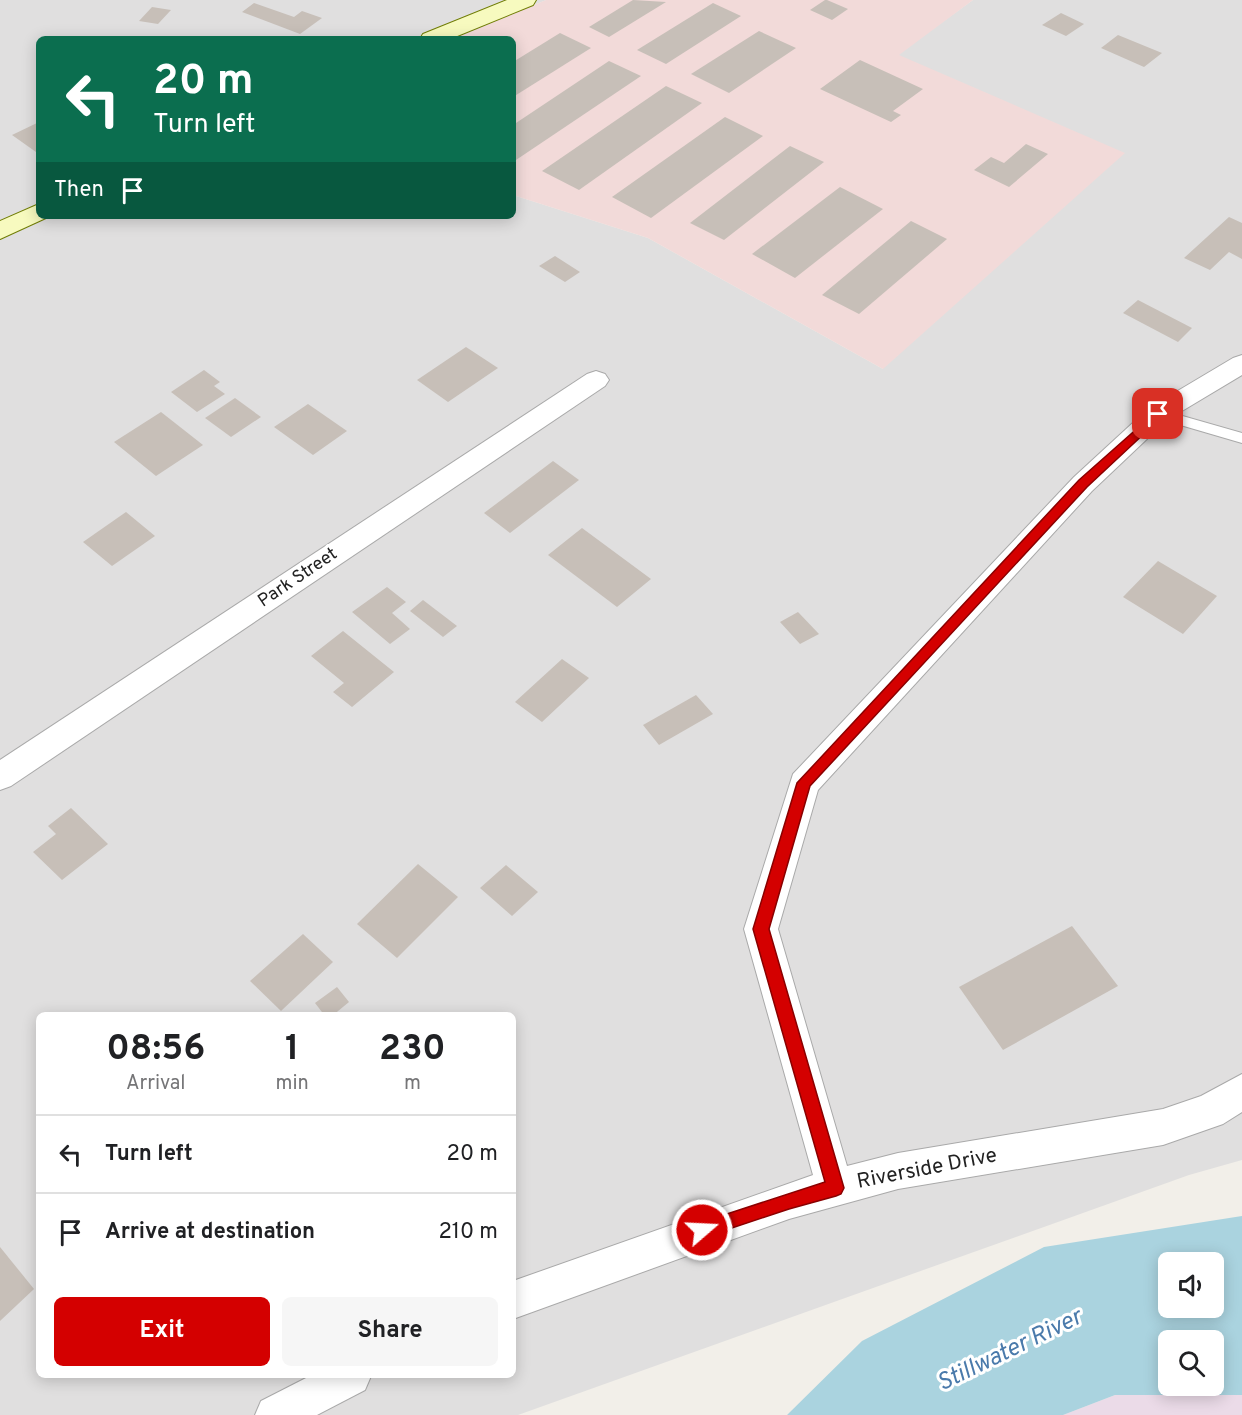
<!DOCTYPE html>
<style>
body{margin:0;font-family:Overpass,sans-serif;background:#f6f6f6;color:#202124;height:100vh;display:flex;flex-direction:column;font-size:22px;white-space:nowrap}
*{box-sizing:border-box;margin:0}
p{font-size:20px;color:#757577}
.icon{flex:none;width:33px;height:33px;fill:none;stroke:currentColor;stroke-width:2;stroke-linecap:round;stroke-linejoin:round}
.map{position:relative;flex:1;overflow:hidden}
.drawer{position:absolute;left:36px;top:1012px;width:480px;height:366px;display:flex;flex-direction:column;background:#fff;border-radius:9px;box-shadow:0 3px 15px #0003}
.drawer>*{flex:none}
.banner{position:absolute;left:36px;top:36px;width:480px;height:183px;border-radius:9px;box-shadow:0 3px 15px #0003;background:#0b6e4f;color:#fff;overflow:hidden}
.buttons{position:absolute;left:1158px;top:1252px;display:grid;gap:12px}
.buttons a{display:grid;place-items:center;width:66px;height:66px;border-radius:9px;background:#fff;box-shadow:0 3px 15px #0003;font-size:30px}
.pin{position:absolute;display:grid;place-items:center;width:51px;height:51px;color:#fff;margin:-26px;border-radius:12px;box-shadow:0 3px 9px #0006}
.me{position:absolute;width:66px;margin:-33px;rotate:71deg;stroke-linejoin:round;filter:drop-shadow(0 0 4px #0008)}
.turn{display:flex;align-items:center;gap:21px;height:126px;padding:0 18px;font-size:27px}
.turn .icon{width:78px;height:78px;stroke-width:2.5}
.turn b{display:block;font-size:42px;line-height:51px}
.then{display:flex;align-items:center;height:57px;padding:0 18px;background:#0003;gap:12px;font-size:22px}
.eta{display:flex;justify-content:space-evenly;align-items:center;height:102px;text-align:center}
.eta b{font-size:36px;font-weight:700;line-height:42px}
.action{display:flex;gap:12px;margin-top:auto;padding:12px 18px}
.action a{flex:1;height:69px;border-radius:9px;background:#d40000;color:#fff;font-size:24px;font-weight:700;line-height:69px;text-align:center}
.action a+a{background:#f6f6f6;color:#202124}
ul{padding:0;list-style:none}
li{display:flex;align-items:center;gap:18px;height:78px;padding:0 18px;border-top:2px solid #e0e0e0}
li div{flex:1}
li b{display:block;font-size:22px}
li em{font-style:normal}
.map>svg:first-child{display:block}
.residential{fill:#e0dfdf;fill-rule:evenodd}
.commercial{fill:#f2dad9}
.industrial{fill:#ebdbe8}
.water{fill:#aad3df;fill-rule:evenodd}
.building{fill:#c7bfb8}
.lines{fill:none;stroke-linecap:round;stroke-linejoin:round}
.service-casing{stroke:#a9a9a9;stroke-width:2}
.minor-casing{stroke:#a9a9a9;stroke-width:2}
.secondary-casing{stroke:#707d05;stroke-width:2}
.service{fill:#fff;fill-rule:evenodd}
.minor{fill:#fff;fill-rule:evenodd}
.secondary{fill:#f7fabf;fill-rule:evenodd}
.route{fill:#d40000;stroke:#8a0000;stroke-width:1.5}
.labels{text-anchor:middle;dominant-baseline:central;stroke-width:6;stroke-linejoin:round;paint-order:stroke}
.street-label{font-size:18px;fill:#222;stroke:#fff}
.near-street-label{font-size:21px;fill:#222;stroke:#fff}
.near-water-label{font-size:24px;font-style:italic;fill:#4a7aab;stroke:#fff}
</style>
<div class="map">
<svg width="1242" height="1415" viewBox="0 0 1242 1415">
<rect width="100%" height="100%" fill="#f2efe9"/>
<!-- residential -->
<path class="residential" d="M0,0H546L453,39H39V216H513V195L648,238L883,369L898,54L973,0H1242V1160L1189,1175L518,1415H0ZM39,1016H513V1376H39Z"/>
<!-- commercial -->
<polygon class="commercial" points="546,0 973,0 899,55 1125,153 883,369 648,238 513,195 513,39 453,39"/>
<!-- industrial -->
<polygon class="industrial" points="1115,1395 1242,1395 1242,1415 1063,1415"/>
<!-- water -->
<path class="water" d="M1242,1216V1395H1115L1063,1415H787L862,1341L1044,1247ZM1168,1263H1214V1308H1168ZM1168,1341H1214V1386H1168Z"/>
<!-- building -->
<g class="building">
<polygon points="633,0 666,2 609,37 589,27"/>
<polygon points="825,0 827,0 848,9 832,20 810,10"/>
<polygon points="254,3 294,17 302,11 322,18 300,34 242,12"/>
<polygon points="713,3 741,16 666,64 637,50"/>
<polygon points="152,7 171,10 158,24 139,21"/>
<polygon points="1061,13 1084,24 1066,36 1042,25"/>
<polygon points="759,31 796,48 729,93 691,74"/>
<polygon points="560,33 591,48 513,97 513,62"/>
<polygon points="1118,35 1162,53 1144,67 1101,48"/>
<polygon points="860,60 923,89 893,111 901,115 891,122 820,89"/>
<polygon points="609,61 641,76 513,162 513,125"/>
<polygon points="666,86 702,103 579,190 542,171"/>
<polygon points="725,117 763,136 651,218 612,197"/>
<polygon points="39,122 39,151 36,152 12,135"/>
<polygon points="1026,144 1048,154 1009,187 974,170 991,157 1004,163"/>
<polygon points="790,146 824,162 724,240 690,223"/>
<polygon points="840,187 883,209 795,278 752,254"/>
<polygon points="1229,217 1242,223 1242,259 1229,252 1210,270 1184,258"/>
<polygon points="911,221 947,239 859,314 822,295"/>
<polygon points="555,256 580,272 565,282 539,266"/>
<polygon points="1138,300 1192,328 1178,342 1123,313"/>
<polygon points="466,347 498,368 448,402 417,380"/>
<polygon points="204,370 220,382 214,386 225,394 197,412 171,392"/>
<polygon points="235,398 261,417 231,437 205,418"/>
<polygon points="308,404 347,431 313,455 274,427"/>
<polygon points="161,412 203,445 156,476 114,442"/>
<polygon points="553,461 579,480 510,533 484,513"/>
<polygon points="126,512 155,536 112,566 83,542"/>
<polygon points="582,528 651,579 617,607 548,555"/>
<polygon points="1158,561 1217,596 1183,634 1123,597"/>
<polygon points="387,587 406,602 392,613 410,629 390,644 352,612"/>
<polygon points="423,600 457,626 443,637 410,611"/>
<polygon points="798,612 819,634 800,644 780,622"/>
<polygon points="343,631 394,672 352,707 333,692 344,683 311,656"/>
<polygon points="562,659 589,678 542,722 515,702"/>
<polygon points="696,695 713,714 659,745 643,725"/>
<polygon points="71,808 108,844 62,880 33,852 56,834 48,826"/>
<polygon points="418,864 458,897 397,958 357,924"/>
<polygon points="506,865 538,892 512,916 480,888"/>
<polygon points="1072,926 1118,986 1003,1050 959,987"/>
<polygon points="303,934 333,962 281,1011 250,981"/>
<polygon points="337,987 349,1002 332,1016 325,1016 315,1003"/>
<polygon points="0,1247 34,1289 0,1321"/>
</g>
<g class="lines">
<defs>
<polygon id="service" points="1158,409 1242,433 1242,443 1153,417 1152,414"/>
<g id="minor">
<polygon points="1242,355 1242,375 1167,420 1092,491 818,790 778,929 847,1166 898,1153 1163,1109 1201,1096 1242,1074 1242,1112 1223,1124 1163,1145 898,1189 789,1219 513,1319 513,1281 813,1175 744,929 793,774 1074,477 1149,408 1233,358"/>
<polygon points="596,371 605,374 609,380 605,386 11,786 0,790 0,760 587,374"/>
<polygon points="310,1376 371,1376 365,1390 317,1415 255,1415 261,1401"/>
</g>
<g id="secondary">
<polygon points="507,0 536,0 533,5 450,39 420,39 423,34"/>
<polygon points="39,204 39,216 48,217 0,239 0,221"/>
</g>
</defs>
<!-- service casing -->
<use href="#service" class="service-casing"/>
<!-- minor casing -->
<use href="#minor" class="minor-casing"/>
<!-- secondary casing -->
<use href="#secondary" class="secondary-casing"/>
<!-- service -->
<use href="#service" class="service"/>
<!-- minor -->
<use href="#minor" class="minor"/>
<!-- secondary -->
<use href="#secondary" class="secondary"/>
</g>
<!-- route -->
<polygon class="route" points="1158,410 1162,411 1162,417 1087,487 810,786 769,929 844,1188 841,1194 836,1196 789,1209 702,1238 696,1236 694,1230 696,1224 825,1182 753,929 797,783 1079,480"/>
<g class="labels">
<!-- street labels -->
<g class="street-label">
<text transform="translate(298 578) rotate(-34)">Park Street</text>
</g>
<!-- near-street labels -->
<g class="near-street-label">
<text transform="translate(927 1169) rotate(-11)">Riverside Drive</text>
</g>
<!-- near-water labels -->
<g class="near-water-label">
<text transform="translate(1010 1351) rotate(-26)">Stillwater River</text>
</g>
</g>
</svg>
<div class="buttons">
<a><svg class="icon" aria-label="sound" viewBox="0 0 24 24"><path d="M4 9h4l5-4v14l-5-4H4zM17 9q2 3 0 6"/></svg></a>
<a><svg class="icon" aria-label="search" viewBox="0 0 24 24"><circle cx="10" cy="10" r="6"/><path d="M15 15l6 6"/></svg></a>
</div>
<div class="pin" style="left:1158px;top:414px;background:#d93025"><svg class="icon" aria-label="arrive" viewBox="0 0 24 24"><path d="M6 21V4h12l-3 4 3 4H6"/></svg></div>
<svg class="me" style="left:702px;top:1230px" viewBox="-20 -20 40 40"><circle r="17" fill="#d40000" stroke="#fff" stroke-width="3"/><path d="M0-11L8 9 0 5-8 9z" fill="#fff"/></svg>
<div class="banner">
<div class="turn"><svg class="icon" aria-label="left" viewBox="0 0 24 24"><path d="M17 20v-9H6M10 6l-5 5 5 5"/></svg><div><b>20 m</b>Turn left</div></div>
<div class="then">Then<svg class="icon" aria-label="arrive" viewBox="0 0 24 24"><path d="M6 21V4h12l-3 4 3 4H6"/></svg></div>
</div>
<section class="drawer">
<div class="eta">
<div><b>08:56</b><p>Arrival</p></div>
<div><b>1</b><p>min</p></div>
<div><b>230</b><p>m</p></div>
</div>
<ul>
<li><svg class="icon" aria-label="left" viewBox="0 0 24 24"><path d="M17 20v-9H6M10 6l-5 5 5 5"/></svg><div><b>Turn left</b></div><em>20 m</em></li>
<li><svg class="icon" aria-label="arrive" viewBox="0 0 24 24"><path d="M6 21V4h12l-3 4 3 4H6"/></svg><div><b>Arrive at destination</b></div><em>210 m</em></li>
</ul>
<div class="action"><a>Exit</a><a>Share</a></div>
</section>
</div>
